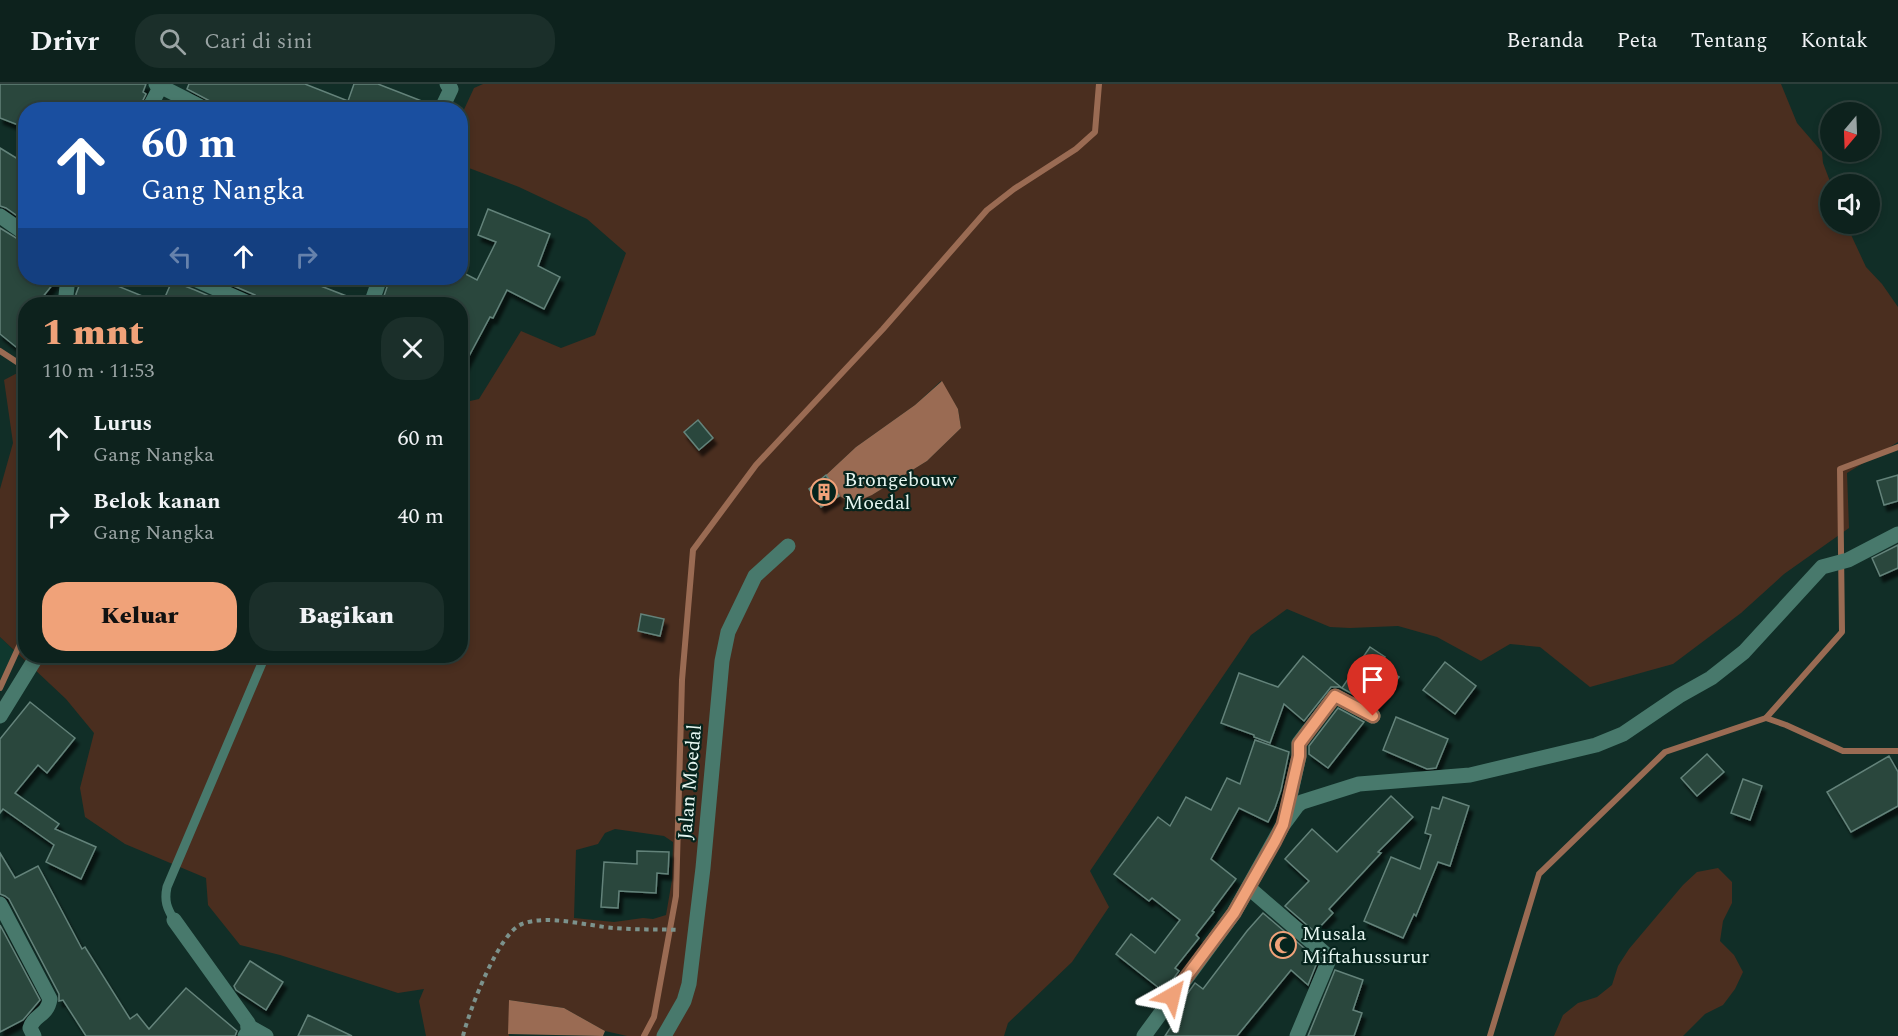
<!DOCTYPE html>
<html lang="id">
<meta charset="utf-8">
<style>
body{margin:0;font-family:Spectral,serif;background:#1b2f2a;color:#f1f3f6;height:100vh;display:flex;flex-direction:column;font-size:22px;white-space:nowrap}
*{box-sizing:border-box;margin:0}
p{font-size:20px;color:#9aa4a4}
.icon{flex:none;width:33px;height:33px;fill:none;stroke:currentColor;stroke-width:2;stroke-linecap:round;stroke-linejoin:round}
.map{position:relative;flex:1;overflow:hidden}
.panel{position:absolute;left:18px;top:213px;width:450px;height:366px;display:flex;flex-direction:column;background:#0d221d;border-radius:24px;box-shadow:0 3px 9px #0003,0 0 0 2px #2d3f3b}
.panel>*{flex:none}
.hud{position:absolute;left:18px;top:18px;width:450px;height:183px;border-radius:24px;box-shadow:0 3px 9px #0003,0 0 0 2px #2d3f3b;background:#1a4fa0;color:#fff;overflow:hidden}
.needle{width:39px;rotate:199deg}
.fabs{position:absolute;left:1820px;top:18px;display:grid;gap:12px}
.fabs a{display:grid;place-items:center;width:60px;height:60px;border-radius:50%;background:#0d221d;box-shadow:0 3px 9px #0003,0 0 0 2px #2d3f3b;font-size:30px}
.pin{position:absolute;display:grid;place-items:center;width:51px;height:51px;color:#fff;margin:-62px -26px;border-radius:50% 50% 50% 0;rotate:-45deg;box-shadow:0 0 6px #0007}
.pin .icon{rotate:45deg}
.me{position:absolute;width:66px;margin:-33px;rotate:37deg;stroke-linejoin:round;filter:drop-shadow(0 0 4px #0008)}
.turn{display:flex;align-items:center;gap:21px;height:126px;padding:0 24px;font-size:27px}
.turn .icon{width:78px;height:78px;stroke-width:2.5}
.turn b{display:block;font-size:42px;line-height:51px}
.lanes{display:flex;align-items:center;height:57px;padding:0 24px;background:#0003;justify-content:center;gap:30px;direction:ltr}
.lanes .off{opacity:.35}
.round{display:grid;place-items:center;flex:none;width:63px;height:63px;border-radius:24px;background:#1b2f2a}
.headline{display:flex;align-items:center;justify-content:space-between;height:102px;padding:0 24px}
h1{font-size:36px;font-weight:800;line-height:45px;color:#f0a279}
.primary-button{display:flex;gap:12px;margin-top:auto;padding:12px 24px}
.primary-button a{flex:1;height:69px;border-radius:24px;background:#f0a279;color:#111;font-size:24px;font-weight:800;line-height:69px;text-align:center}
.primary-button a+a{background:#1b2f2a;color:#f1f3f6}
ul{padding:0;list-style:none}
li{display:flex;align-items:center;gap:18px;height:78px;padding:0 24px}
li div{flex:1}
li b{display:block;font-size:22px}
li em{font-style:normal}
header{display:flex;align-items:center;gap:36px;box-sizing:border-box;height:84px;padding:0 30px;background:#0d221d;border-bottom:2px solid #2d3f3b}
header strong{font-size:28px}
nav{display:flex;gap:33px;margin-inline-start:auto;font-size:21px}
.search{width:420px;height:54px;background:#1b2f2a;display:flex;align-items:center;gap:15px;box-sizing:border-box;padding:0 21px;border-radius:24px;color:#9aa4a4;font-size:22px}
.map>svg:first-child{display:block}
.built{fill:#0f382e}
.green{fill:#4a2e1f;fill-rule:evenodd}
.water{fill:#9a6b53}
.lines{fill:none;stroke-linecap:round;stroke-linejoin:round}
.stream{stroke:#9a6b53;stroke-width:6}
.building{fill:#29463e;stroke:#64837a;stroke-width:1.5;filter:url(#shadow)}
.path{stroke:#7c928c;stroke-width:4;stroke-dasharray:4.5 4.5;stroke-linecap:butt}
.lane{stroke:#48796c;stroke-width:9}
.street{stroke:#48796c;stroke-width:15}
.route-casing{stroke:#9c694f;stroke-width:15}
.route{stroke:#f0a279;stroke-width:10}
.labels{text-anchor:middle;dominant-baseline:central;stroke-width:4.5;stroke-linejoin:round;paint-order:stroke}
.poi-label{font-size:20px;fill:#e6f6f1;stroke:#06241d;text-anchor:start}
.street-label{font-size:20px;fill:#e6f6f1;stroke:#06241d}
</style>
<header>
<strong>Drivr</strong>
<div class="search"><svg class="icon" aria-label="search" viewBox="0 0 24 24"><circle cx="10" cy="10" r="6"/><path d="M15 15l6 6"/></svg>Cari di sini</div>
<nav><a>Beranda</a><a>Peta</a><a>Tentang</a><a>Kontak</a></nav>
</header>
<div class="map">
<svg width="1898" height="952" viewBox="0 0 1898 952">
<defs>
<filter id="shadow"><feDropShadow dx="3.5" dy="6" stdDeviation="1.5" flood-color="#0009"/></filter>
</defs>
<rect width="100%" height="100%" fill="#112e27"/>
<!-- built -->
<polygon class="built" points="0,553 16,568 0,604"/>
<!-- green -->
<g class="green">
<path d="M483,0H1781L1797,39L1822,68L1823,79L1831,100L1830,140H1846L1866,183L1882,200L1898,223V358L1847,389L1849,444L1784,490L1741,529L1673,580L1590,603L1540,563L1510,560L1481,577L1437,553L1398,542L1350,544L1330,543L1287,525L1251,551L1090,787L1109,823L1072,878L1008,939L1004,952H627L605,947L564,924L509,916V952H426L419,917L424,905L398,909L280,871L240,861L208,821L206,794L125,760L85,733L80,704L94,649L66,615L0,553V405L13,359L4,296L25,285L26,572H460L461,319L479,315L521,247L561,264L595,251L626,169L587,135L519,103L461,81V32L474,4ZM941,297L958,325L961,344L927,377L872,411L826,391L856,363L915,321ZM615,745L664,752L673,758L672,796L666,831L653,835L643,834L614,838L574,834L576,766L598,760L605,749Z"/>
<polygon points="1718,784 1732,798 1732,819 1723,837 1720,857 1734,871 1743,888 1735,905 1723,921 1705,930 1683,952 1554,952 1563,931 1578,919 1597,913 1612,901 1618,882 1629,865 1683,801 1697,788"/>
</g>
<!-- water -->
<g class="water">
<polygon points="942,297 958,325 961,344 927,377 872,411 853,419 839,412 826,391 856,363 915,321"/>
<polygon points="509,916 564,924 605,947 603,952 508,950"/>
</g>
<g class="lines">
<!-- stream -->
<g class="stream">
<polyline points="0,267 26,284"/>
<polyline points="0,604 26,547"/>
<polyline points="1766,634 1786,641 1843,667 1898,667"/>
<polyline points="644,952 654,933 676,812 682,596 693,466 756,381 883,245 987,126 1014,105 1076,65 1095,48 1099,0"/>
<polyline points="1490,952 1539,790 1665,668 1766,634 1842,548 1840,385 1898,363"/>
</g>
</g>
<!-- building -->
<g class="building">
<polygon points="0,0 146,0 143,8 146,10 138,26 26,26 26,44 0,34"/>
<polygon points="189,0 305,0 348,17 354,0 378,0 432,21 431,26 217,26 212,18 187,5"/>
<polygon points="164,17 178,22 185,26 159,26"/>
<polygon points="0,64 26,80 26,138 6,124 0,122"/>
<polygon points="488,125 550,150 538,182 560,193 544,225 507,206 493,234 490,233 460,289 460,220 397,220 383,215 390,194 460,194 460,187 477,196 496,158 478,151"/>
<polygon points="0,144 26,160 26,194 58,194 37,220 26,220 26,271 0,250"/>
<polygon points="82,194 113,194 110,199 162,220 75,220 76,210"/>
<polygon points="215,194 315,194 313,199 362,218 361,220 271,220 260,216 255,211"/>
<polygon points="172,197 195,206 228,220 162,220"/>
<polygon points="698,336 713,354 699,366 684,348"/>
<polygon points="826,391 839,412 821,423 809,405"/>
<polygon points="1898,391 1898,417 1884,421 1877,397"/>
<polygon points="1898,461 1898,484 1880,492 1872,474"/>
<polygon points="641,530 664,535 660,552 638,547"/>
<polygon points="1370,563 1385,573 1380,580 1399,593 1376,623 1340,603 1331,603 1304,637 1284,620 1270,659 1254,653 1254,651 1221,639 1239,589 1278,603 1303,572 1342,604"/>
<polygon points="1445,578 1476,602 1455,630 1423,606"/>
<polygon points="30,618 75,654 47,689 38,681 15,709 59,740 55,745 96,763 81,795 46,778 54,761 3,725 0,729 0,655"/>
<polygon points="1338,624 1364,638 1328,684 1309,670 1309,662"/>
<polygon points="1396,633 1448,655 1436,684 1427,685 1383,666"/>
<polygon points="1255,656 1289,668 1281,706 1275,724 1268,738 1239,724 1211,775 1236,795 1212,827 1214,828 1196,851 1199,854 1175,884 1179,887 1164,908 1116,870 1131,850 1155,869 1180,836 1152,814 1149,817 1114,790 1158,733 1170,742 1186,713 1211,726 1227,694 1240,700"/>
<polygon points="1707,670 1724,688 1697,712 1681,694"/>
<polygon points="1889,672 1898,688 1898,722 1851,748 1827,708"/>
<polygon points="1743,695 1762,702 1750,736 1731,729"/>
<polygon points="1391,712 1413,733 1378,768 1381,769 1329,825 1333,829 1315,848 1285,822 1309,797 1285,775 1312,745 1337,768"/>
<polygon points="1443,713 1469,722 1450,782 1438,778 1416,832 1414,830 1403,854 1364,837 1391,773 1420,785 1431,751 1425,749 1432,723 1439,725"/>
<polygon points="637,767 669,768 668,790 657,789 656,809 619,807 618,824 601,823 604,778 637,780"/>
<polygon points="0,769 15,794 38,782 82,865 85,863 130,935 137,930 149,945 186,904 237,947 235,952 86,952 63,916 59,917 59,910 9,815 5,812 0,810"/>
<polygon points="1263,829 1318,876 1308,901 1291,886 1237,952 1165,952 1184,923 1180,920 1195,899 1203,905 1247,847"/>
<polygon points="0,841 40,916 23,936 0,948"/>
<polygon points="250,877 283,898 266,926 236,906 234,902"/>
<polygon points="1335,886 1363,896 1353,926 1362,929 1354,952 1308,952"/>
<polygon points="308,931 352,952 298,952"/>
</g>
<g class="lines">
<!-- path -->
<path class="path" d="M463,952C469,927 499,848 522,840C547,830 588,842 614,844C636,846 657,845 679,846"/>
<!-- lane -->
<path class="lane" d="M174,836C167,824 164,817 167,803L265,572"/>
<!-- street -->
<g class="street">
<polyline points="156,0 207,26"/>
<polyline points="148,26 162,0"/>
<polyline points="441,26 451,5 447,0"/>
<polyline points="0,132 26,150"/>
<polyline points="192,194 251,220"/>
<polyline points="65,220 68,194"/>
<polyline points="371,220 380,194"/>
<polyline points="0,632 37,572"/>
<polyline points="1285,735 1299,672 1299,659 1335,612 1373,632"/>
<polyline points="1249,804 1329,873 1328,878 1297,952"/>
<path d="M0,820L50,915C47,933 34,930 30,944L34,952"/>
<polyline points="174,836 248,939 248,948 245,952"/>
<polyline points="248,942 266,952"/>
<polyline points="664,952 684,917 689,900 703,784 722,577 728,548 755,492 788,462"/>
<polyline points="1144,952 1234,829 1283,741 1297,722 1302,718 1359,700 1470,691 1596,661 1623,650 1679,612 1711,594 1744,568 1822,483 1848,476 1898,450"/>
</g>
</g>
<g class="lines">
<defs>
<polyline id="route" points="1172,912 1234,829 1275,757 1283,741 1299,672 1299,660 1335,612 1373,632"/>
</defs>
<!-- route casing -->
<use href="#route" class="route-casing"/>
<!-- route -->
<use href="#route" class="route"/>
</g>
<!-- icons -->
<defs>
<symbol id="building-ring" viewBox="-11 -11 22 22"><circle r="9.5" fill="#06241d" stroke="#f0a279" stroke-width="1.5"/><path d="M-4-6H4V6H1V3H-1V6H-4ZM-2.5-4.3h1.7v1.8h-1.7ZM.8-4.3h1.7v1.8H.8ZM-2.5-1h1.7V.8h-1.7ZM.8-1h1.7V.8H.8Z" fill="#f0a279"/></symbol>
<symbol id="mosque-ring" viewBox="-11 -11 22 22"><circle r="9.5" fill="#06241d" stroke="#f0a279" stroke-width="1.5"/><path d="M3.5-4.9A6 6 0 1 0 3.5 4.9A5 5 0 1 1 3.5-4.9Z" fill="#f0a279"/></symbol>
</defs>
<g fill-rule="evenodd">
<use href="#building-ring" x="809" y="393" width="30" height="30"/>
<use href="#mosque-ring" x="1268" y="846" width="30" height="30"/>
</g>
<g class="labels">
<!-- poi labels -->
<g class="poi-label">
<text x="844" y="396">Brongebouw<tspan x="844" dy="23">Moedal</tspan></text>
<text x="1302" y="850">Musala<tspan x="1302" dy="23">Miftahussurur</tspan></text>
</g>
<!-- street labels -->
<g class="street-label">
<text transform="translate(690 698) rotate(-85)">Jalan Moedal</text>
</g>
</g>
</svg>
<div class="fabs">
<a><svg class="needle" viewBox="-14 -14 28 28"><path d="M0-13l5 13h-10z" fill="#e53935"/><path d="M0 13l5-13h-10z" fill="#9aa4a4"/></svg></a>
<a><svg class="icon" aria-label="sound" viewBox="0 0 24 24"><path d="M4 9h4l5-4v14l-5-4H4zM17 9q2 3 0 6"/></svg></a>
</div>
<div class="pin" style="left:1373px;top:632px;background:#d93025"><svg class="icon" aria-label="arrive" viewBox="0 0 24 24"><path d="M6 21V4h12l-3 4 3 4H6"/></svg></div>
<svg class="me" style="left:1172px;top:912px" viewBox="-20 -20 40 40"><path d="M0-17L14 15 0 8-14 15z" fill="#f0a279" stroke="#fff" stroke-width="4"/></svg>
<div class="hud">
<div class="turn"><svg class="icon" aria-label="ahead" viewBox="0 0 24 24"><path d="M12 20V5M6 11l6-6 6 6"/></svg><div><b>60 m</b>Gang Nangka</div></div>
<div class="lanes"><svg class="icon off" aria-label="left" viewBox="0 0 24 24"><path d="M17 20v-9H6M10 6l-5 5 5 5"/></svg><svg class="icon" aria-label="ahead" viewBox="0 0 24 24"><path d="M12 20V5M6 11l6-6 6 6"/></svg><svg class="icon off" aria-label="right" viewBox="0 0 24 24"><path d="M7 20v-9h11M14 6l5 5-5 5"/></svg></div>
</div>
<section class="panel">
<div class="headline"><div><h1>1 mnt</h1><p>110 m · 11:53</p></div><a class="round"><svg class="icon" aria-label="close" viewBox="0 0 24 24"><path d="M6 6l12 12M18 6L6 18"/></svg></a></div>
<ul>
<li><svg class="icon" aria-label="ahead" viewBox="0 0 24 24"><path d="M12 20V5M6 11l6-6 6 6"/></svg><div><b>Lurus</b><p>Gang Nangka</p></div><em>60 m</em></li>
<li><svg class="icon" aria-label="right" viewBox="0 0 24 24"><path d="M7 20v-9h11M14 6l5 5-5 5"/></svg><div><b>Belok kanan</b><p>Gang Nangka</p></div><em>40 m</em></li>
</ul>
<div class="primary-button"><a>Keluar</a><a>Bagikan</a></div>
</section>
</div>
